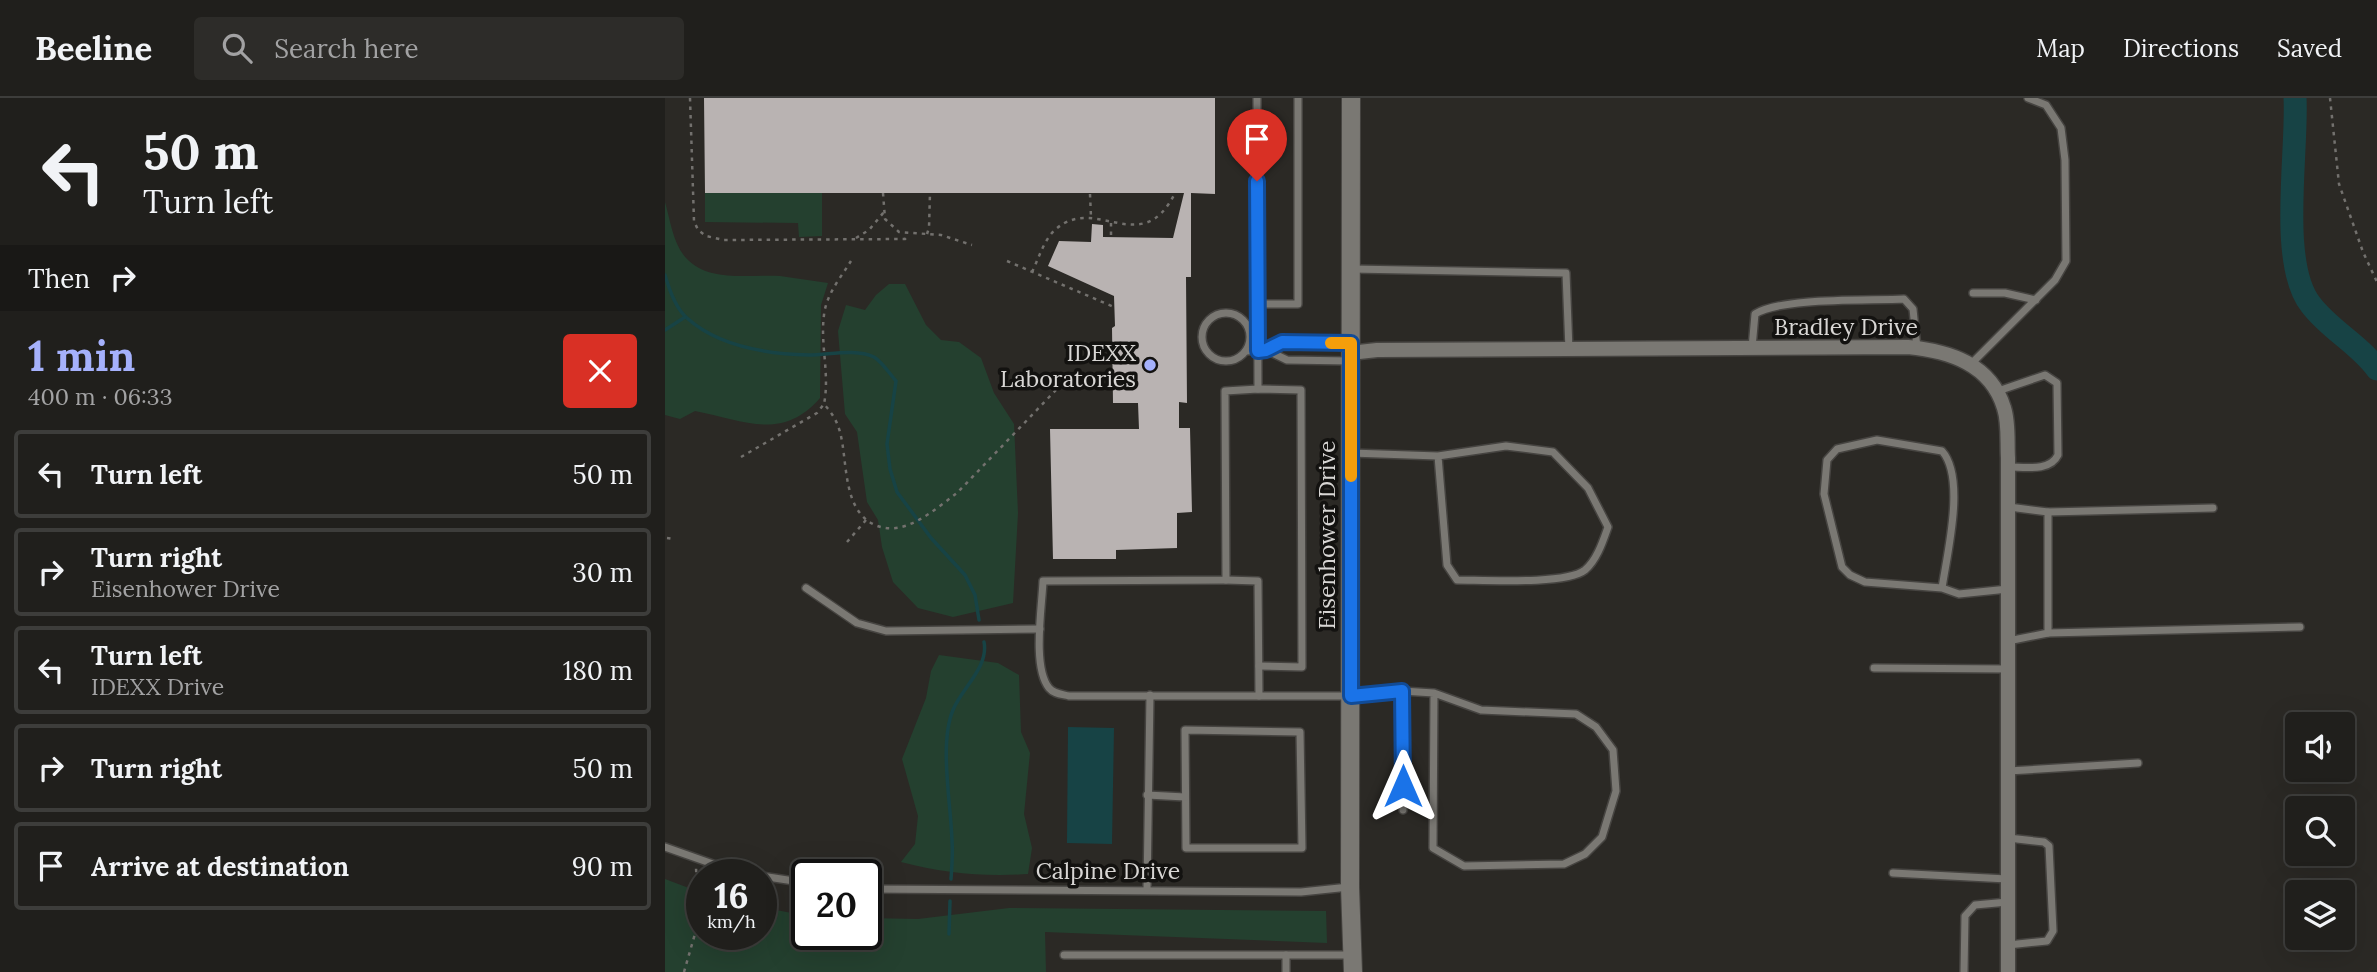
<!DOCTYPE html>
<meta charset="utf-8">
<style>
body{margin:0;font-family:Lora,serif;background:#2d2c29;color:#f1f3f6;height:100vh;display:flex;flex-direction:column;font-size:26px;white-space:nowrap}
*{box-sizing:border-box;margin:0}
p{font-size:23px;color:#a2a2a3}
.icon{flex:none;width:38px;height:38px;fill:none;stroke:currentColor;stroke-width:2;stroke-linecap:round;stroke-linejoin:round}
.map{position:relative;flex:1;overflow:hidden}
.drawer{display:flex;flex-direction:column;background:#201f1c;width:665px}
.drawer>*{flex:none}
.guide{background:#201f1c;color:#f1f3f6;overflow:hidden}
.buttons{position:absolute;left:1620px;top:614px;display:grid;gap:14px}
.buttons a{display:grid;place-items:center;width:70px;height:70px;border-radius:7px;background:#201f1c;box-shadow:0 7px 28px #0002,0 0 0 2px #3d3d3b;font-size:35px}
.speed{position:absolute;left:21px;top:761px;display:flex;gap:14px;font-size:35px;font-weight:700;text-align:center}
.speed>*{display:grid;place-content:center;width:91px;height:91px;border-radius:50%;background:#201f1c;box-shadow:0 7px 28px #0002,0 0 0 2px #3d3d3b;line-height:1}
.speed small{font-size:18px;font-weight:400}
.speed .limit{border:4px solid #111;border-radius:10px;background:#fff;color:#111}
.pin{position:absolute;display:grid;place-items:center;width:60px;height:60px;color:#fff;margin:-72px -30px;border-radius:50% 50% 50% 0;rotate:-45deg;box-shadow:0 0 7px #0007}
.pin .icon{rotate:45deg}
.me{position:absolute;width:77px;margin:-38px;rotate:0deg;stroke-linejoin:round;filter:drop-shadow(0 0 5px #0008)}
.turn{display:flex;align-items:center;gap:24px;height:147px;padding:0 28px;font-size:32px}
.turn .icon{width:91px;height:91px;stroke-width:2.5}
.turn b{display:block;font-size:49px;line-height:60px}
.then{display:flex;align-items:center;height:66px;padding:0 28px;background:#0003;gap:14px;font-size:26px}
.round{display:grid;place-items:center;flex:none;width:74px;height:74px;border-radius:7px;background:#2d2c29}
.headline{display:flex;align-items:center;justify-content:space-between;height:119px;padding:0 28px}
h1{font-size:42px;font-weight:800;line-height:52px;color:#a5b1fc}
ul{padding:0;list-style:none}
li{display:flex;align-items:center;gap:21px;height:88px;margin:0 14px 10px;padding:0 14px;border:4px solid #3d3d3b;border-radius:7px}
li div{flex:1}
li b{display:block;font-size:26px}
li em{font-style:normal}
header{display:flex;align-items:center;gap:42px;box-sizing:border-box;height:98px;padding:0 35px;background:#201f1c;border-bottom:2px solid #3d3d3b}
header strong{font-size:33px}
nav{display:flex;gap:38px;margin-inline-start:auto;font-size:24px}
.search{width:490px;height:63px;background:#2d2c29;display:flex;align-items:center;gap:18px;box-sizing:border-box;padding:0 24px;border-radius:7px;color:#a2a2a3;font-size:26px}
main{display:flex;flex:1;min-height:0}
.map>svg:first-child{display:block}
.green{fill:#24402f}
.water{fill:#174345}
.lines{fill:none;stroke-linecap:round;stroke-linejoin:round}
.stream{stroke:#174345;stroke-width:3.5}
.river{stroke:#174345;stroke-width:23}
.building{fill:#b9b3b2}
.lane-casing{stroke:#464441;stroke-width:10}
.street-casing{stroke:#464441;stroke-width:17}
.secondary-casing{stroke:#464441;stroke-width:20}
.path{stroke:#73716e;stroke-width:2.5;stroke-dasharray:3.5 5;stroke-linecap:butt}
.lane{stroke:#7a7873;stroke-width:7}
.street{stroke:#7a7873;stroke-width:14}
.secondary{stroke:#7a7873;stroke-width:18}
.route-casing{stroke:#114b97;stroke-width:18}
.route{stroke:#1a73e8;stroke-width:12}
.slow{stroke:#f59e0b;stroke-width:12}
.poi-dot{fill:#a5b1fc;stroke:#131210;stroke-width:2.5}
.labels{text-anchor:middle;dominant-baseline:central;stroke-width:7;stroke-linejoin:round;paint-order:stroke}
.street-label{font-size:23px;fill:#d8d6d4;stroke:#131210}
.poi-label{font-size:23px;fill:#d8d6d4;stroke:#131210;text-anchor:end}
</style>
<header>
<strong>Beeline</strong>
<div class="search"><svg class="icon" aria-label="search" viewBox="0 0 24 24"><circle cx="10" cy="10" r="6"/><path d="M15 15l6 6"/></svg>Search here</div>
<nav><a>Map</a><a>Directions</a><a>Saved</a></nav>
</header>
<main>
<section class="drawer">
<div class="guide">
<div class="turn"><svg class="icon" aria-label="left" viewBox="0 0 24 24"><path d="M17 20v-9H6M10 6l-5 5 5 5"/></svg><div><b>50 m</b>Turn left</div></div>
<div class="then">Then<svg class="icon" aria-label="right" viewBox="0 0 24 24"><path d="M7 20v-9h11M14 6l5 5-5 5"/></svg></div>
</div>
<div class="headline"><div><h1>1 min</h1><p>400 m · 06:33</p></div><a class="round" style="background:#d93025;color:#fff"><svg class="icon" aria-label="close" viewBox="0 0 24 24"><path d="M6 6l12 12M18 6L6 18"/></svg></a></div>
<ul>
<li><svg class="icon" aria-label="left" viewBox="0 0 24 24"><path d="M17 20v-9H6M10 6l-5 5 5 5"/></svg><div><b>Turn left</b></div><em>50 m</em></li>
<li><svg class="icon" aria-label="right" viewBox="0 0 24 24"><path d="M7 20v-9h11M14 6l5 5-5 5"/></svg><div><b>Turn right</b><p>Eisenhower Drive</p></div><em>30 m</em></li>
<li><svg class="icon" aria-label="left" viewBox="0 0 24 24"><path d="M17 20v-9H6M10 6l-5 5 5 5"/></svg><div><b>Turn left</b><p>IDEXX Drive</p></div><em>180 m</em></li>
<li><svg class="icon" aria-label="right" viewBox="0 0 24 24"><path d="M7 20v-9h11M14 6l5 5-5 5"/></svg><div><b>Turn right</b></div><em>50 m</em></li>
<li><svg class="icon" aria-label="arrive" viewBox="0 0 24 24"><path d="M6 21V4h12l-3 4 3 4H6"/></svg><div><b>Arrive at destination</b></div><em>90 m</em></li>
</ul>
</section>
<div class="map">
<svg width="1712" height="874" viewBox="0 0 1712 874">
<rect width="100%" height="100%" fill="#2b2925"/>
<!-- green -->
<g class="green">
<polygon points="40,95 157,95 157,138 134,139 133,125 40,124"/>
<path d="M0,104C5,121 8,146 21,160C44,185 84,176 115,178C131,180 147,183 163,185L156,207L155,300C117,344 78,322 30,313L15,321L0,317Z"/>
<polygon points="224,186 240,186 261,227 276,242 294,244 316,260 329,295 349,326 353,415 348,505 288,519 253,510 228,484 217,449 213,422 202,404 192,334 180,316 173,233 181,207 200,212 211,197"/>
<path d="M274,557L333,565L354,577L356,634L365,655L359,716L367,750L363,776C319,779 278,775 236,764L250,746L253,718L237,661L261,600L266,573Z"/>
<polygon points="0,781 37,795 37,836 96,836 96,809 142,818 142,836 201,836 201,820 253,821 344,810 661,813 662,845 380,834 381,874 0,874"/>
</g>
<!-- water -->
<polygon class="water" points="403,629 449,630 447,746 402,745"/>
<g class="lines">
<!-- stream -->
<g class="stream">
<path d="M0,177C4,191 11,211 22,220C54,249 102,256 144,257C164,257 190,250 209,259C217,264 225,276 231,283L222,346L225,371L232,394L266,440L300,477L310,497L314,522"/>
<polyline points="0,232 20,219"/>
<path d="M286,781C287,768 288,755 287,743C286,706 274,645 288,612C297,590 324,569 319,544"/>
<polyline points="284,836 285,803"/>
</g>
<!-- river -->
<path class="river" d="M1630,0C1633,53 1613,166 1646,207C1665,232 1694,246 1712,271"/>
</g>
<!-- building -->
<polygon class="building" points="39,0 550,0 550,96 526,95 526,179 521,179 522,305 514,304 514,330 525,330 527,414 512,415 512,450 451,452 451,461 388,461 385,331 474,331 473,305 448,305 447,230 450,228 449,198 383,168 394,143 426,144 427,126 438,127 438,139 508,140 519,95 40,95"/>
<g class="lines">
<defs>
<g id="lane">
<polyline points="592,0 593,291"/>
<polyline points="687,171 901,175 904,252"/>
<polyline points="1308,195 1340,195 1371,202"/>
<polyline points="592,206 633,206 633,0"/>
<circle cx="561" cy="239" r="24"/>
<path d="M1087,250L1090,216C1117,199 1204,203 1239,201L1248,211L1252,250"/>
<polyline points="601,252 622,262 685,263"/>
<polyline points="581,253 601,252 617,244 686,245"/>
<polyline points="1306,266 1390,182 1401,163 1400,62 1396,30 1381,7 1363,0"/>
<path d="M1333,293L1380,277L1392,285L1393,357C1385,374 1359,369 1344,369"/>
<path d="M686,355L773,358L782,467L792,482C818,482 901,487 920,472C932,462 938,443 943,429L923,390L888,354L841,348L773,358"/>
<polyline points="1383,414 1548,410"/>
<polyline points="561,482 593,483 594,598"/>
<polyline points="141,490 192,525 221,533 375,531"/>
<path d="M1277,490C1282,456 1301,380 1277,353L1212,342L1172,351L1162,362L1159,396L1177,469L1185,477L1200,484L1277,490L1294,496L1343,491"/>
<polyline points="1383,535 1635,529"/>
<polyline points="1343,543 1383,535 1383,414 1344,409"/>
<path d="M594,568L637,569L636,292L593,291L560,293L561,482L378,483C377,509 367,569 384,590C389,596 396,596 404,598H686L737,593L769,595L816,612L911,616L931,629L948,652L951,693L937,739L920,756L899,766L799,768L768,750L769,595"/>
<polyline points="1209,570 1343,571"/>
<polyline points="737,593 738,712"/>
<polygon points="520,632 635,634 637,750 521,750"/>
<polyline points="1343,673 1473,665"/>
<polyline points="482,697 520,699"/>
<polyline points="0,749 48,766 93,777"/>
<polyline points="1228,775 1342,781"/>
<polyline points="96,778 142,785"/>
<polyline points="201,791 636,794 684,789"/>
<polyline points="482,791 485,597"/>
<polyline points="1343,847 1382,843 1388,833 1384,748 1379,744 1343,740"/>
<polyline points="399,857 688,857"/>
<polyline points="621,857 621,874"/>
<polyline points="1299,874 1300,818 1310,807 1343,804"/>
</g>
<path id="street" d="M685,255L712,252L1243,249C1284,253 1326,266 1339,310C1344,325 1342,344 1343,360V874"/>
<polyline id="secondary" points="686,0 685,789 688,874"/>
</defs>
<!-- lane casing -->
<use href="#lane" class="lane-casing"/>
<!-- street casing -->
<use href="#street" class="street-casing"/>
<!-- secondary casing -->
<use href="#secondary" class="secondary-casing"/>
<!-- path -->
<g class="path">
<polyline points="25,0 29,123 33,132 41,138 59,142 240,141 244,137"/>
<polyline points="1665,0 1674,86 1698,154 1712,184"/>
<polyline points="218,95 220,121 234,134 276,137 307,147"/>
<polyline points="425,96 426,119"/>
<polyline points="446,125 446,139"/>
<polyline points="262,136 264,130 265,95"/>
<polyline points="191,140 204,132 219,114"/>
<path d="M186,163C176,179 161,197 159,217C155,247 165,276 159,306C167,315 172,323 175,334C183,364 177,412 210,427C239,440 269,412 292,395L391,292"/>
<polyline points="342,163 449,209"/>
<path d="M367,174C374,160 379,141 391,131C431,96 477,162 510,95"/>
<polyline points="76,359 152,315 159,306"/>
<polyline points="2,440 9,441"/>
<polyline points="182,444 201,422"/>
<polyline points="19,874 34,822 31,770"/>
</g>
<!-- lane -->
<use href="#lane" class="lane"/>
<!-- street -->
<use href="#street" class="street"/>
<!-- secondary -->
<use href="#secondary" class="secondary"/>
</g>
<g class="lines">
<defs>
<polyline id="route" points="592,83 593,253 601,252 617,244 686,245 686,598 737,593 738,688"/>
</defs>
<!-- route casing -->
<use href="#route" class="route-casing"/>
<!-- route -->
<use href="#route" class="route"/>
<!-- slow -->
<polyline class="slow" points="666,245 686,245 686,378"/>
</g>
<!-- markers -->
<circle class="poi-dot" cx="485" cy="267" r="7"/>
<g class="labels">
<!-- street labels -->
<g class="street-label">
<text x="1181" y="228">Bradley Drive</text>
<text transform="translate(661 437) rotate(-90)">Eisenhower Drive</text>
<text x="443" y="772">Calpine Drive</text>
</g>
<!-- poi labels -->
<g class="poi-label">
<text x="471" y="254">IDEXX<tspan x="471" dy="26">Laboratories</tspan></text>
</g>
</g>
</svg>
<div class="buttons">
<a><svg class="icon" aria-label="sound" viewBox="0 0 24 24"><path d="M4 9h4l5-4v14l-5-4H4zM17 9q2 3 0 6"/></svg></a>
<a><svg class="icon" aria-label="search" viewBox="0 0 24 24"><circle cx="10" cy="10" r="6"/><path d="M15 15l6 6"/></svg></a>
<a><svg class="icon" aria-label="layers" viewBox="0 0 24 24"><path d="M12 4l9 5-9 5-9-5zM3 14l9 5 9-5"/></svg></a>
</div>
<div class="speed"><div>16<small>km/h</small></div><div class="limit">20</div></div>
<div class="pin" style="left:592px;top:83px;background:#d93025"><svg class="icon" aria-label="arrive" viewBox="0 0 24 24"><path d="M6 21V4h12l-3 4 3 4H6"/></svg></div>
<svg class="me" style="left:738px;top:688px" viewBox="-20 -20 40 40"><path d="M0-17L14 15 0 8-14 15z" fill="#1a73e8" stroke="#fff" stroke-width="4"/></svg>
</div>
</main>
